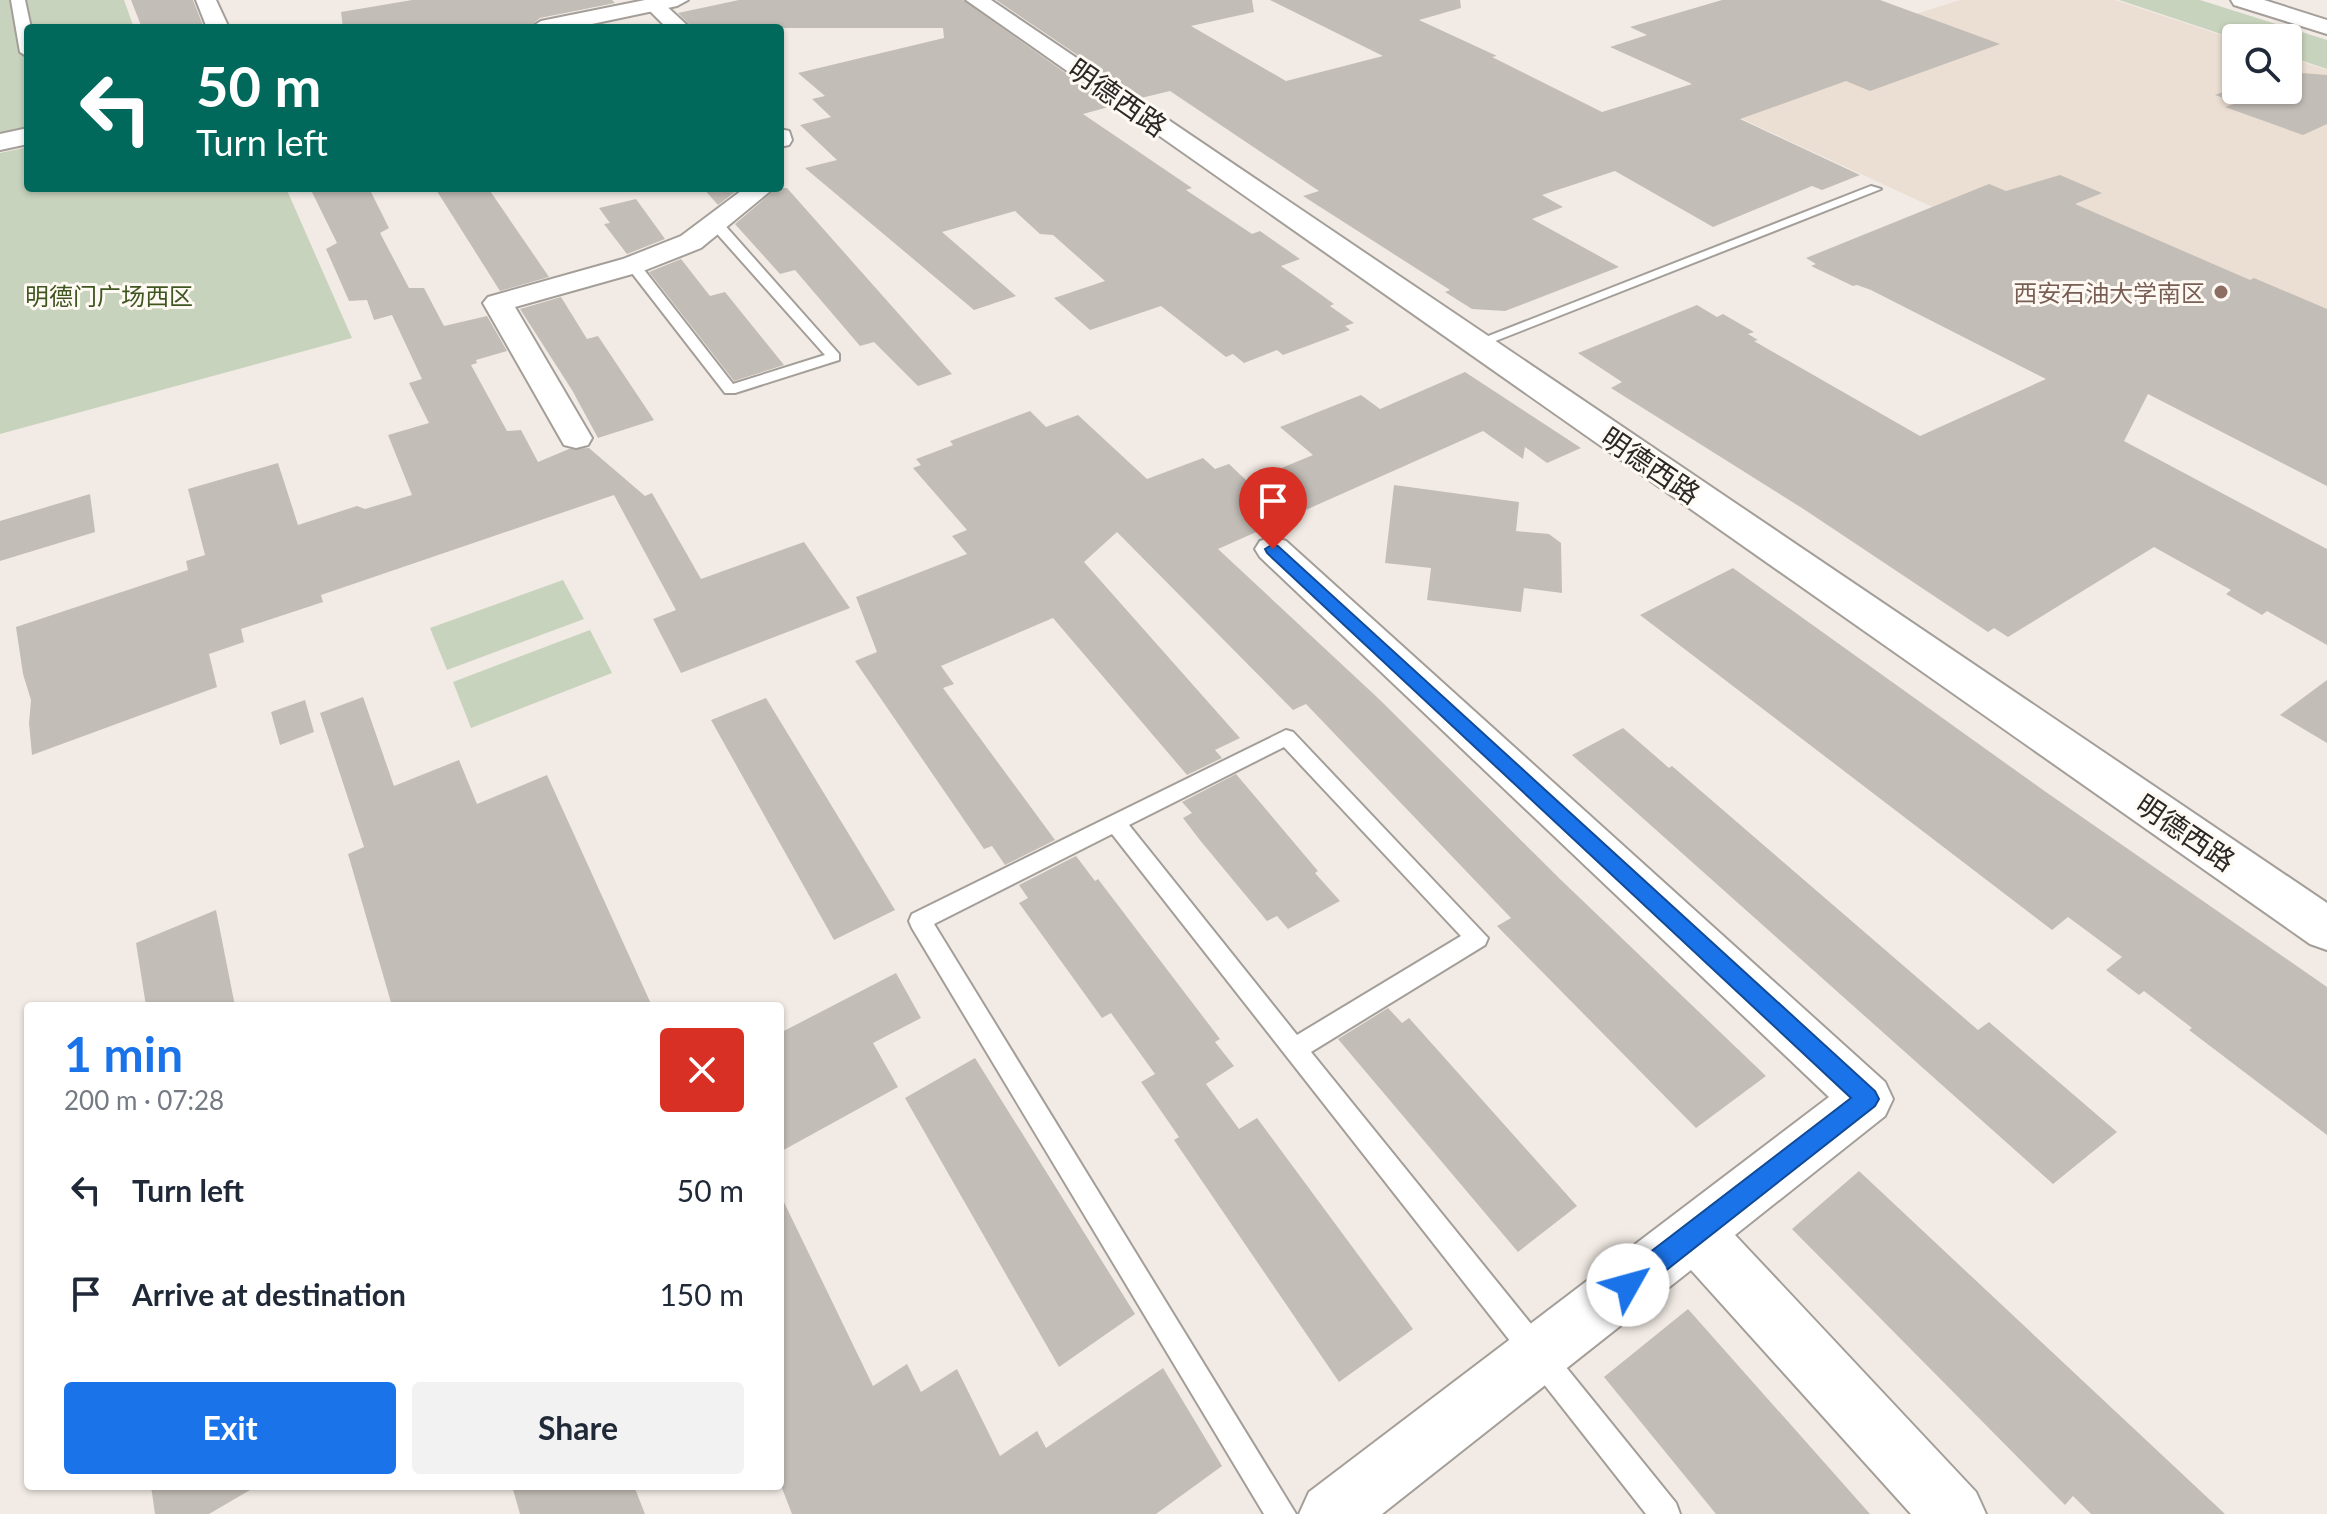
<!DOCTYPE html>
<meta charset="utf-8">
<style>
body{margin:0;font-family:Lato,"Noto Sans SC",sans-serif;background:#f2f2f3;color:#1f2937;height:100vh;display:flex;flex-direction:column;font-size:30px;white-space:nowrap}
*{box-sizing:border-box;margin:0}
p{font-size:26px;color:#747a83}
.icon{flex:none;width:44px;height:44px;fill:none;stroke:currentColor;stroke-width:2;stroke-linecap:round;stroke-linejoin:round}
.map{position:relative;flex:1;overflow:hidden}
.sheet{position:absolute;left:24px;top:1002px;width:760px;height:488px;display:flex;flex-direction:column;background:#fff;border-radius:8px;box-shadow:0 2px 6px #0004}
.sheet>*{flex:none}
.top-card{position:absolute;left:24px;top:24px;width:760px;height:168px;border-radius:8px;box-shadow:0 2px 6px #0004;background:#00695c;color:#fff;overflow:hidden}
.tools{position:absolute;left:2222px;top:24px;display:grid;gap:16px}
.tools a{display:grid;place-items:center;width:80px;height:80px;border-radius:8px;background:#fff;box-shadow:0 2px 6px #0004;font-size:40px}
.pin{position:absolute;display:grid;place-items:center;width:68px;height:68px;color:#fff;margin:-82px -34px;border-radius:50% 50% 50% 0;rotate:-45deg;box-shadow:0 0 8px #0007}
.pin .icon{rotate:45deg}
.me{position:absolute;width:88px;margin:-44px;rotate:52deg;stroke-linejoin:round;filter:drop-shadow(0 0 6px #0008)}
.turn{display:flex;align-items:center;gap:28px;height:168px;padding:0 40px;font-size:36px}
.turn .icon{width:104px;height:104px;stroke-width:2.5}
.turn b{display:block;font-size:56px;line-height:68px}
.round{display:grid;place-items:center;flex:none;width:84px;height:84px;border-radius:8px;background:#f2f2f3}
.head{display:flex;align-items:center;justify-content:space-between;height:136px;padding:0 40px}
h1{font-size:48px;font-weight:700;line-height:60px;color:#1a73e8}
.button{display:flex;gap:16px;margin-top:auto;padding:16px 40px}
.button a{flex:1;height:92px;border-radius:8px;background:#1a73e8;color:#fff;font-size:32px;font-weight:700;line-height:92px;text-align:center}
.button a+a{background:#f2f2f3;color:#1f2937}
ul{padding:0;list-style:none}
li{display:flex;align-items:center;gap:24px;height:104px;padding:0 40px}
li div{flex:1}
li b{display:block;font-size:30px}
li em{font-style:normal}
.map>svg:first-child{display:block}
.built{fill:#ebded3}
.green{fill:#c8d3bd}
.building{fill:#c3bdb7}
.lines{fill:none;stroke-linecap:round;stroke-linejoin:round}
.service-casing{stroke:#a49e99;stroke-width:4}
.pedestrian-casing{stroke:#a49e99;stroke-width:4}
.minor-casing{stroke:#a49e99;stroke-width:4}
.tertiary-casing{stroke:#a49e99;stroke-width:4}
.primary-casing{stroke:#a49e99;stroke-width:4}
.service{fill:#fff;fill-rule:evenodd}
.pedestrian{fill:#fff;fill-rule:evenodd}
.minor{fill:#fff;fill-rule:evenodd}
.tertiary{fill:#fff;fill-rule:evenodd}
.primary{fill:#fff;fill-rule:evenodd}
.route{fill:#1a73e8;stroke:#114b97;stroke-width:2}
.education-dot{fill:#8d6e63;stroke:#fff9f3;stroke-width:3}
.labels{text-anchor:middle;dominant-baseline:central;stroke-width:6;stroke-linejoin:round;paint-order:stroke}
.far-education-label{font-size:24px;fill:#785e54;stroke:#fff9f3;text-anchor:end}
.far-park-label{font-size:24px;fill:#3f5621;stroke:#fff9f3}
.street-label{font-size:28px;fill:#2b2927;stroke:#fff9f3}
</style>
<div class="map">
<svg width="2327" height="1514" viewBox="0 0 2327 1514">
<rect width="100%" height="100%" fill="#f2ebe5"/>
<!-- built -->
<polygon class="built" points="1960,0 2115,0 2236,40 2236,90 2288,90 2288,57 2327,70 2327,389 1679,90"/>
<!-- green -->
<g class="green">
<polygon points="0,0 124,0 134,28 28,28 28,128 0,133"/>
<polygon points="2119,0 2200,0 2327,40 2327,69 2288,56 2288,38 2236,39"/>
<polygon points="28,147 28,188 286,188 352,338 0,434 0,153"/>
<polygon points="563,580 584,619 447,670 430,628"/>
<polygon points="590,630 612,673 471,728 453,682"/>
</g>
<!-- building -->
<g class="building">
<polygon points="131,0 193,0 204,28 142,28"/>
<polygon points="412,0 612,0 615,3 540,18 527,28 343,28 341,12"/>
<polygon points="739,0 963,0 1112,106 1083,114 1192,188 1186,190 1252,234 1260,231 1300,259 1281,266 1334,304 1330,306 1354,323 1345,326 1350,330 1283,355 1277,350 1244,363 1233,354 1226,357 1161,306 1090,330 1054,298 1105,281 1053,235 1040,234 1015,211 942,232 1016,296 974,310 805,168 837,160 800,125 831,117 812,99 825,96 798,73 944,38 943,28 693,28 678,13"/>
<polygon points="996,0 1252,0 1254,12 1191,26 1286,81 1383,56 1270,0 1460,0 1461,8 1419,20 1497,56 1492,57 1602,112 1692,84 1610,47 1647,35 1630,27 1722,0 1880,0 2000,44 1870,91 1846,81 1740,119 1860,175 1822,190 1812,186 1713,227 1615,171 1542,195 1563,207 1532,219 1619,267 1505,311 1472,309 1445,292 1450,290 1303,196 1319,191 1170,91 1141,98"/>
<polygon points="2288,72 2327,75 2327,124 2303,135 2225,107 2237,103 2215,95 2236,87 2236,90 2288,90"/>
<polygon points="2060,175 2102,193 2075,204 2250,280 2254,278 2327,309 2327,486 2148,394 2124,441 2327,549 2327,645 2267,611 2262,615 2226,594 2231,590 2154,547 2008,637 1994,628 1988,632 1805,510 1611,388 1622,382 1578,353 1697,305 1717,317 1723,314 1754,332 1748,334 1758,340 1754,341 1920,436 2046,379 1871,290 1857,285 1853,286 1811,266 1816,264 1806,258 1989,184 2006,191"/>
<polygon points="310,188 369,188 389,228 380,233 409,288 424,288 444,326 487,316 507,351 476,360 477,363 471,365 507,431 521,430 538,462 569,449 589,448 645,496 652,493 701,579 804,542 850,608 681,673 653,619 676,610 614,495 321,595 323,602 241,629 244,642 209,654 217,687 32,755 29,723 31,700 23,674 16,627 188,570 186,561 205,555 188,489 278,463 298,525 357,506 365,509 412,495 388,435 429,423 409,383 422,379 392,315 374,320 367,300 349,301 326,249 337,243"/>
<polygon points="435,188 488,188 549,277 500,291"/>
<polygon points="703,188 740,188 718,205"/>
<polygon points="777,188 787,188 952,374 918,386 874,342 860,346 795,270 780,274 735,224"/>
<polygon points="636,199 665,239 627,254 604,224 610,223 599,208"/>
<polygon points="681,259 710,296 725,292 784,365 734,381 649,272"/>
<polygon points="561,297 587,339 598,336 654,420 598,438 572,390 520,309"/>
<polygon points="1465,372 1581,448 1547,463 1525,447 1523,459 1483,431 1218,549 1379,699 1561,880 1766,1076 1696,1128 1497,926 1511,918 1306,704 1293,710 1117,532 1084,562 1240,738 1215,750 1222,758 1187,775 1053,618 941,666 954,684 943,688 1055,840 1005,865 992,846 984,849 855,661 877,652 856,597 967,554 952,536 967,530 913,468 921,465 916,459 953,445 950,441 1030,411 1046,427 1078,415 1147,479 1203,458 1215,469 1229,464 1248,482 1313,455 1280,427 1361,395 1380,409"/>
<polygon points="1394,485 1519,502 1516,531 1549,534 1561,543 1562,593 1524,588 1521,612 1427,600 1431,568 1385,563"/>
<polygon points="90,494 95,532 0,561 0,521"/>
<polygon points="1733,568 2043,790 2327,987 2327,1135 2189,1030 2192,1028 2144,991 2139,995 2106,970 2122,957 2068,917 2052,930 1640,615"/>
<polygon points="2327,680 2327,743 2280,715"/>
<polygon points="363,697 394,786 459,760 477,804 547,775 652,1006 392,1006 348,854 364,847 320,713"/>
<polygon points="766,698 895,910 834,940 711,720"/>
<polygon points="305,700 314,732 280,745 271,712"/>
<polygon points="1623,728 1669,768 1672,766 1978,1030 1989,1022 2117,1132 2053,1184 1572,755"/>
<polygon points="1236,774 1318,871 1315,873 1340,901 1288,929 1277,916 1267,921 1199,839 1183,818 1192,813 1182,802"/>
<polygon points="1076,856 1095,881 1098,879 1220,1039 1215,1042 1234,1066 1206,1084 1239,1129 1257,1118 1413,1329 1339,1382 1174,1140 1179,1137 1141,1082 1155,1074 1111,1013 1102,1018 1019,903 1028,898 1019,885"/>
<polygon points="216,910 235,1006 146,1006 136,943"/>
<polygon points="896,973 921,1018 873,1043 898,1087 780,1152 780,1033"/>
<polygon points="1388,1008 1402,1023 1409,1018 1577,1206 1518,1252 1338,1039"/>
<polygon points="975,1058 1135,1314 1059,1367 905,1098"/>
<polygon points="1859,1171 2225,1514 2091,1514 2073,1496 2065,1505 1792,1229"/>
<polygon points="780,1194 873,1386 907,1364 921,1392 957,1369 1000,1456 1037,1431 1046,1448 1163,1368 1222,1466 1156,1514 792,1514 780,1483"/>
<polygon points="1688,1309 1870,1514 1716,1514 1604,1377"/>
<polygon points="151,1486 257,1486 209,1514 155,1514"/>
<polygon points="512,1486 634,1486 645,1514 520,1514"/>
</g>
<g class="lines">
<defs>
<g id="service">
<polygon points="1871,186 1881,189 1480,347 1470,347 1468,344"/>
<polygon points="711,221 721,221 839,354 839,360 735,393 725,393 628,268 628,262 638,262 733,384 825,355 711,227"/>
<path d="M1286,730L1293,732L1488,938L1485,945L1311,1052L1676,1503L1680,1514H1646L1112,834L934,924L1296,1514H1264L912,928L909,921L912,914ZM1284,747L1461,936L1297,1035L1129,825Z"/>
</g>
<polygon id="pedestrian" points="11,0 25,0 31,28 28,28 28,57 20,52"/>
<g id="minor">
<polygon points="196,0 216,0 229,28 207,28"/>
<polygon points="647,1 661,1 690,28 667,28 644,5"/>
<polygon points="780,129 789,131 792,140 789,145 780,147"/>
<polygon points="745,188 774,188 701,248 643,271 515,307 592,438 588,445 576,448 564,445 483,303 488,297 623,259 681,236"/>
<polygon points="1273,537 1286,541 1885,1082 1893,1099 1885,1116 1735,1235 1976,1492 1986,1514 1911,1514 1691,1270 1382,1514 1299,1514 1309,1492 1829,1097 1260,557 1255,549 1260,541"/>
</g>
<g id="tertiary">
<polygon points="645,0 688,0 677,6 573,28 530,28 541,21"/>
<polygon points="966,0 991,0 2327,903 2327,950 2310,944"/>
<polygon points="28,128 28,144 0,150 0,134"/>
</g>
<polygon id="primary" points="2231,0 2264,0 2327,20 2327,34 2234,5"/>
</defs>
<!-- service casing -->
<use href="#service" class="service-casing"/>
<!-- pedestrian casing -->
<use href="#pedestrian" class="pedestrian-casing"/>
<!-- minor casing -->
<use href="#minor" class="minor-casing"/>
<!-- tertiary casing -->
<use href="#tertiary" class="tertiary-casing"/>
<!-- primary casing -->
<use href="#primary" class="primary-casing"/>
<!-- service -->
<use href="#service" class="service"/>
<!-- pedestrian -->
<use href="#pedestrian" class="pedestrian"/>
<!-- minor -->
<use href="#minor" class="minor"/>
<!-- tertiary -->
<use href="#tertiary" class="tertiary"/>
<!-- primary -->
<use href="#primary" class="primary"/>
</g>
<!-- route -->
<polygon class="route" points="1273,544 1278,546 1875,1091 1879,1099 1875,1106 1636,1294 1628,1297 1619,1294 1615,1285 1619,1276 1851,1098 1267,553 1265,549"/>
<!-- markers -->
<circle class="education-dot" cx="2221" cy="292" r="8"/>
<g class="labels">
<!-- far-education labels -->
<g class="far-education-label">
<text x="2205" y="292">西安石油大学南区</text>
</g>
<!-- far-park labels -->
<g class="far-park-label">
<text x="109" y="295">明德门广场西区</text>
</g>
<!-- street labels -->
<g class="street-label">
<text transform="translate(1118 97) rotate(35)">明德西路</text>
<text transform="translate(1651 465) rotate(34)">明德西路</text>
<text transform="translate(2186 832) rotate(34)">明德西路</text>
</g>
</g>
</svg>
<div class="tools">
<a><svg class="icon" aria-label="search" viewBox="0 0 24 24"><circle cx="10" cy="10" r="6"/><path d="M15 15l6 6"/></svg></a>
</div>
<div class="pin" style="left:1273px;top:549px;background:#d93025"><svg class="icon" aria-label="arrive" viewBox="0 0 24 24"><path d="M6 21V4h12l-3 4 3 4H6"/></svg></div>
<svg class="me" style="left:1628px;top:1285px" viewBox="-20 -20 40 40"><circle r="19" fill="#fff"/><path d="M0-13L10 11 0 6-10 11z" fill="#1a73e8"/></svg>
<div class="top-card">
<div class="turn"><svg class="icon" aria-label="left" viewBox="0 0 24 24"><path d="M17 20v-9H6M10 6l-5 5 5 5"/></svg><div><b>50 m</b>Turn left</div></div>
</div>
<section class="sheet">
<div class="head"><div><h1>1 min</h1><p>200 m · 07:28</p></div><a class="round" style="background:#d93025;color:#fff"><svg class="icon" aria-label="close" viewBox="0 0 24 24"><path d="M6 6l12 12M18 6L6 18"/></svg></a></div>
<ul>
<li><svg class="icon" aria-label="left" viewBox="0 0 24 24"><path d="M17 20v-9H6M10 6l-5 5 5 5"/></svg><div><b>Turn left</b></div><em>50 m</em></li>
<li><svg class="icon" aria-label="arrive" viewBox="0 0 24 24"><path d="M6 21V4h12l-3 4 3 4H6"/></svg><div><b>Arrive at destination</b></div><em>150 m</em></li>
</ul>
<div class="button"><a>Exit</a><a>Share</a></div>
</section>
</div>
